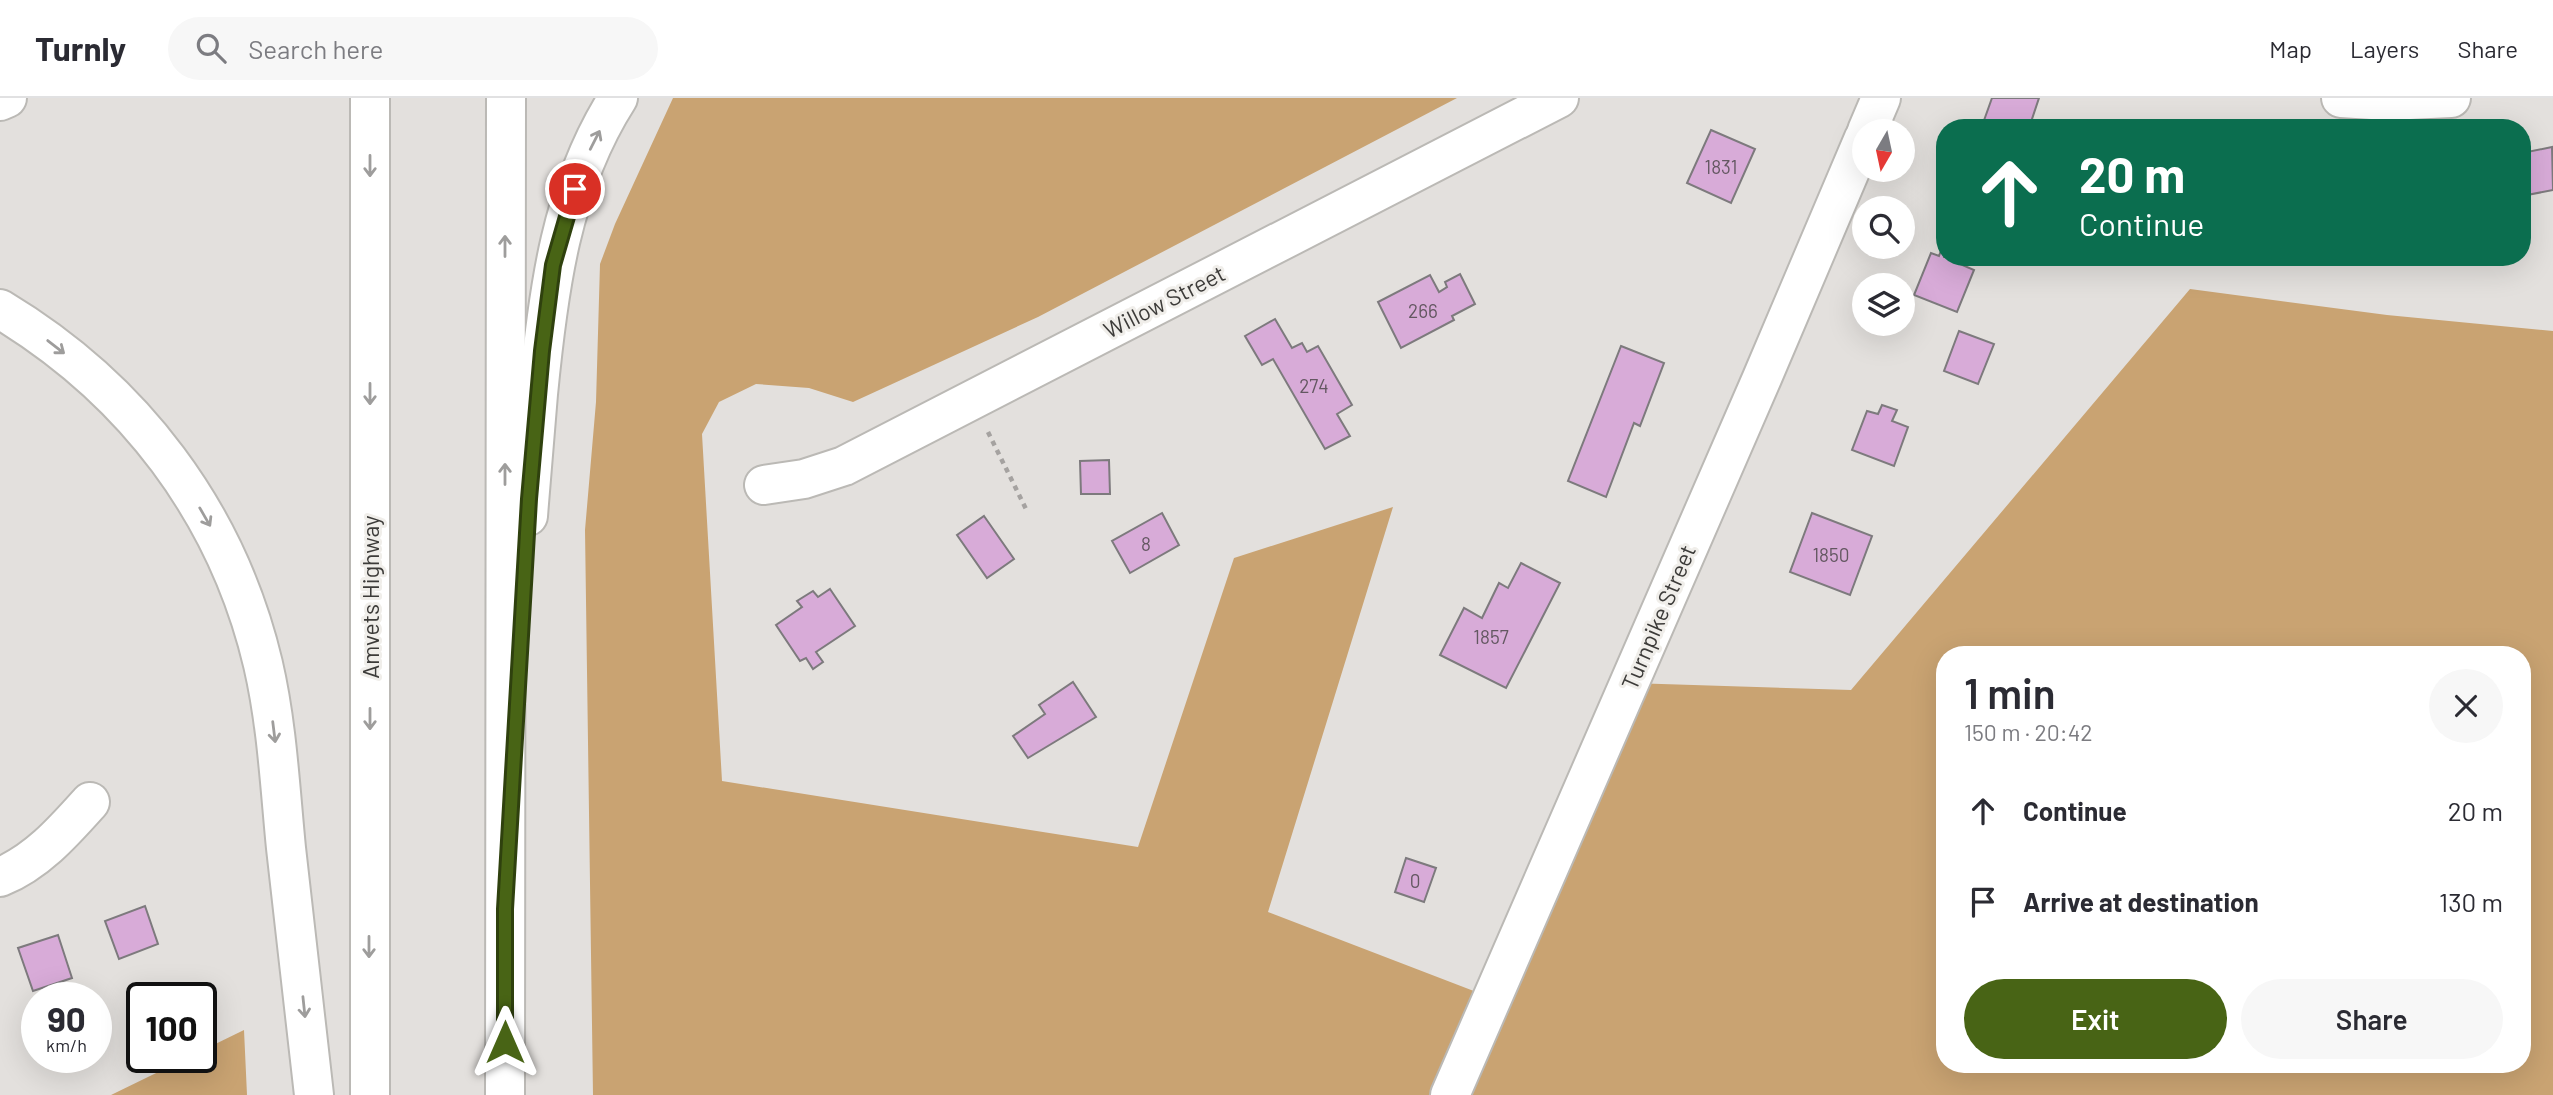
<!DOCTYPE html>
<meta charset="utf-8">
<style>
body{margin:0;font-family:Barlow,sans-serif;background:#f7f7f7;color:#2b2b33;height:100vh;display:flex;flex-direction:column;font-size:26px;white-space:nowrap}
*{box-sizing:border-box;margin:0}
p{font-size:23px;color:#7c7c81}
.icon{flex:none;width:38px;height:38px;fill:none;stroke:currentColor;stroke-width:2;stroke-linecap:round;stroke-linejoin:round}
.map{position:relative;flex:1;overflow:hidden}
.panel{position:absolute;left:1936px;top:548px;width:595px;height:427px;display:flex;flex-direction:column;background:#fff;border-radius:28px;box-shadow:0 7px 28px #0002}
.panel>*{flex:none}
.top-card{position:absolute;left:1936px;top:21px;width:595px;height:147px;border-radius:28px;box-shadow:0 7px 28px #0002;background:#0b6e4f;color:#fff;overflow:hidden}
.needle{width:46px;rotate:189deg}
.buttons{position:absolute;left:1852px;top:21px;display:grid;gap:14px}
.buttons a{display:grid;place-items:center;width:63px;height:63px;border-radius:50%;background:#fff;box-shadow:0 7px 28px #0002;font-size:35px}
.speed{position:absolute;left:21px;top:884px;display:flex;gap:14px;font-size:35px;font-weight:700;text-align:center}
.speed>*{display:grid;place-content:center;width:91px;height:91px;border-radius:50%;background:#fff;box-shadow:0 7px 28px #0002;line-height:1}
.speed small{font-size:18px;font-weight:400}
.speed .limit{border:4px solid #111;border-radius:10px;background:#fff;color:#111}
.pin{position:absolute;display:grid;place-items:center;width:60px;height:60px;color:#fff;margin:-30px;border:4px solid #fff;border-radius:50%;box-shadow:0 2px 7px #0007}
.me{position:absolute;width:77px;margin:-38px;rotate:0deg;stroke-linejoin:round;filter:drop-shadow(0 0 5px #0008)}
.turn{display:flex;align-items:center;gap:24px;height:147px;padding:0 28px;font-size:32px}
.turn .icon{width:91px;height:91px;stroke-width:2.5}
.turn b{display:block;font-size:49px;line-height:60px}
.round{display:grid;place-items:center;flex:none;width:74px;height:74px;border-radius:37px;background:#f7f7f7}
.summary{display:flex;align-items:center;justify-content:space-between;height:119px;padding:0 28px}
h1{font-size:42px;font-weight:600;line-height:52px}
.cta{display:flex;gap:14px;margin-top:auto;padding:14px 28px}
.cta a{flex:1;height:80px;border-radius:42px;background:#486415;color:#fff;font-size:28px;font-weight:600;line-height:80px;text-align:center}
.cta a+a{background:#f7f7f7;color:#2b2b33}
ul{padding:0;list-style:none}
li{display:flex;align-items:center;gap:21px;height:91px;padding:0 28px}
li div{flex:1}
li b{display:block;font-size:26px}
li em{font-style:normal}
header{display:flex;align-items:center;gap:42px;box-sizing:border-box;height:98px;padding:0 35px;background:#fff;border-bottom:2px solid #e1e1e2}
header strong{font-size:33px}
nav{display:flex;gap:38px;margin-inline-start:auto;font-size:24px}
.search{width:490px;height:63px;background:#f7f7f7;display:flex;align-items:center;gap:18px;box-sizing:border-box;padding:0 24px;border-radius:38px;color:#7c7c81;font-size:26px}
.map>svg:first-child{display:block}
.forest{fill:#c9a372;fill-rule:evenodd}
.building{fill:#d8abd8;stroke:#7d7a7d;stroke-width:2}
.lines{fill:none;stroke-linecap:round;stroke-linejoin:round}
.minor-casing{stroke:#bbb9b5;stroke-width:42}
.highway-casing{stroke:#bbb9b5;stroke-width:42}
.path{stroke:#a5a2a0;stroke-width:4.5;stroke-dasharray:5 5;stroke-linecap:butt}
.minor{stroke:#fff;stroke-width:38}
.highway{stroke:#fff;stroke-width:38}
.oneway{stroke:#9e9d9c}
.route-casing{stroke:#2f410e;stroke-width:18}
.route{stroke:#486415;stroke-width:12}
.labels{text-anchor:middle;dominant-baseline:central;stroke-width:6;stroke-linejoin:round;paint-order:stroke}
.number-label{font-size:19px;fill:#635761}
.street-label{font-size:23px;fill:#3c3b39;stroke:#f0eeea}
</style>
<header>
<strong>Turnly</strong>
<div class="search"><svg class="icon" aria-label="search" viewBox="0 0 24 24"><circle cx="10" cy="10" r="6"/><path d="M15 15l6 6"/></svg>Search here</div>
<nav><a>Map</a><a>Layers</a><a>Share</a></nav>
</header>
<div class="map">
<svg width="2553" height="997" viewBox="0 0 2553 997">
<rect width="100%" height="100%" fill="#e3e0dd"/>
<!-- forest -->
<g class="forest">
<path d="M673,0H1457L1038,219L853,304L809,290L756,286L719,304L702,336L722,683L1138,749L1234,460L1393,409L1268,814L1492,900L1630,585L1851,592L2190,191L2387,217L2553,233V997H593L585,432L596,304L600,166L615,126ZM1944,556H2522V966H1944Z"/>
<polygon points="244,932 247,997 111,997 189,959 201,959 201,953"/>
</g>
<!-- building -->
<g class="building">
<polygon points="1992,0 2039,0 2029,30 1989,30 1982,28"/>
<polygon points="1711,32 1755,51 1731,105 1687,85"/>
<polygon points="2552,49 2553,92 2522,98 2522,55"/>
<polygon points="1943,147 1944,159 1963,159 1960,166 1974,172 1957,214 1914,197 1931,155 1939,158"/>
<polygon points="1460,176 1475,206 1452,218 1454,222 1401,250 1378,204 1430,177 1439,194 1447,189 1445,184"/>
<polygon points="1275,221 1292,250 1302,245 1307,254 1318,248 1352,307 1337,316 1350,338 1325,351 1273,261 1262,267 1245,238"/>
<polygon points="1959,233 1994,246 1978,286 1944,273"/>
<polygon points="1621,248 1664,265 1640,328 1634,325 1606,399 1568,383"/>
<polygon points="1882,307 1897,312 1892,323 1908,329 1894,368 1852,352 1867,313 1878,316"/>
<polygon points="1109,362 1110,396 1081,396 1080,363"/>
<polygon points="1162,415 1179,447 1130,475 1112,443"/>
<polygon points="1812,415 1872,438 1850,497 1790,474"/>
<polygon points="984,418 1014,461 987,480 957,437"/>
<polygon points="1521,465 1560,485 1506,590 1440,557 1464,510 1482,520 1499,485 1508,490"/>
<polygon points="830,491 855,528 816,554 823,564 813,571 806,560 800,563 776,527 802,509 797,503 813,493 818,499"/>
<polygon points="1073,584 1096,619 1028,660 1013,638 1045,616 1039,607"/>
<polygon points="1406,760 1436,770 1424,804 1395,794"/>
<polygon points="145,808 158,846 119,861 105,823"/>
<polygon points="58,837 72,880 33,893 18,850"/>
</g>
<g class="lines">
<defs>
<g id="minor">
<polyline points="2341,0 2388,3 2451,0"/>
<polyline points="1867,33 1881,0"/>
<polyline points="764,387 804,381 844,368 1559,0"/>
<path d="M0,779C37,764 64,733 90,704"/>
<polyline points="1450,997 1762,280 1864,40"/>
</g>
<g id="highway">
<polyline points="0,3 7,0"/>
<path d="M0,211C133,291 227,414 263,566C277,626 280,689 286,750C295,832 305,915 314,997"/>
<path d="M528,418C531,377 535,336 538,296C548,193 561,89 618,0"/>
<polyline points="370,997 370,0"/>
<polyline points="505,997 506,0"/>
</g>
</defs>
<!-- minor casing -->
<use href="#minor" class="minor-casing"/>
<!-- highway casing -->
<use href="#highway" class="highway-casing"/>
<!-- path -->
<polyline class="path" points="988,334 1026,411"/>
<!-- minor -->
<use href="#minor" class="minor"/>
<!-- highway -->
<use href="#highway" class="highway"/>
</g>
<!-- one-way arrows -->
<defs><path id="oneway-shaft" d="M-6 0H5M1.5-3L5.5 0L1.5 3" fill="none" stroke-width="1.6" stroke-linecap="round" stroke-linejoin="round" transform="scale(1.75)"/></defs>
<g class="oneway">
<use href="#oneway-shaft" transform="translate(595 42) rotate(-63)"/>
<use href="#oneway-shaft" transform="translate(370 68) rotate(90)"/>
<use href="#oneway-shaft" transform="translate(505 148) rotate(-90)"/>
<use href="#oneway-shaft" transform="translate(56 249) rotate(38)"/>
<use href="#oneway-shaft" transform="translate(370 296) rotate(90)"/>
<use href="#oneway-shaft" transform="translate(505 376) rotate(-90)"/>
<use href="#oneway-shaft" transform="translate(205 419) rotate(60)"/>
<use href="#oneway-shaft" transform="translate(370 621) rotate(90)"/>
<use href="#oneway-shaft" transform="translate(274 634) rotate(83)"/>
<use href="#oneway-shaft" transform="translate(369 849) rotate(90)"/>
<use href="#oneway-shaft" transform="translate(304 909) rotate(84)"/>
</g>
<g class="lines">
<defs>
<polyline id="route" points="505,944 505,811 529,401 542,253 553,167 575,91"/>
</defs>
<!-- route casing -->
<use href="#route" class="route-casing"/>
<!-- route -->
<use href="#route" class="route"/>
</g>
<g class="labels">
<!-- number labels -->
<g class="number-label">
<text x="1721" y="68">1831</text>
<text x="1423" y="212">266</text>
<text x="1314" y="287">274</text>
<text x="1146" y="445">8</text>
<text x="1831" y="456">1850</text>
<text x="1491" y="538">1857</text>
<text x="1415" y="782">0</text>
</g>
<!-- street labels -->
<g class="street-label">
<text transform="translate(1164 203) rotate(-27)">Willow Street</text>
<text transform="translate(370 499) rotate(-90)">Amvets Highway</text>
<text transform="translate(1658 519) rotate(-67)">Turnpike Street</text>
</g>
</g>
</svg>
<div class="buttons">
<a><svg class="needle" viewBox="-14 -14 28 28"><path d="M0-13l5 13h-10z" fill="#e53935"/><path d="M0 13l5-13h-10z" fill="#7c7c81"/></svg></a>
<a><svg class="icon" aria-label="search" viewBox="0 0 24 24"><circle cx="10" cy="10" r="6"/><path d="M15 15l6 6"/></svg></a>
<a><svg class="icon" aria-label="layers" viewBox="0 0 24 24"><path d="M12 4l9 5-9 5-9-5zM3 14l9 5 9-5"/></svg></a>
</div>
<div class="speed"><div>90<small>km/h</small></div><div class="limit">100</div></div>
<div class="pin" style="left:575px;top:91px;background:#d93025"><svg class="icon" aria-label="arrive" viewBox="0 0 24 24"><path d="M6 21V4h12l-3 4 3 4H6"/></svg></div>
<svg class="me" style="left:505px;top:944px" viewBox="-20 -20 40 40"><path d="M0-17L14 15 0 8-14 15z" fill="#486415" stroke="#fff" stroke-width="4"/></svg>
<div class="top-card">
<div class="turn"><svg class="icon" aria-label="ahead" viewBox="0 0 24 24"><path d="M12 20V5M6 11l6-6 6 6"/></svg><div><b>20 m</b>Continue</div></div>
</div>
<section class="panel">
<div class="summary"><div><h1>1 min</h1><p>150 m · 20:42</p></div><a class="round"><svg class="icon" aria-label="close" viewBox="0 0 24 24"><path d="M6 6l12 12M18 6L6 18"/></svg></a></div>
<ul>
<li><svg class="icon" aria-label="ahead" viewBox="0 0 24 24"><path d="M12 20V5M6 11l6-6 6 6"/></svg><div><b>Continue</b></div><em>20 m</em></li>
<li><svg class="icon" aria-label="arrive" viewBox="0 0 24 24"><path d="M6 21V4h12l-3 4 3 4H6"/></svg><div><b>Arrive at destination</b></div><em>130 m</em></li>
</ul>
<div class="cta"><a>Exit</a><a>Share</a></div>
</section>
</div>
